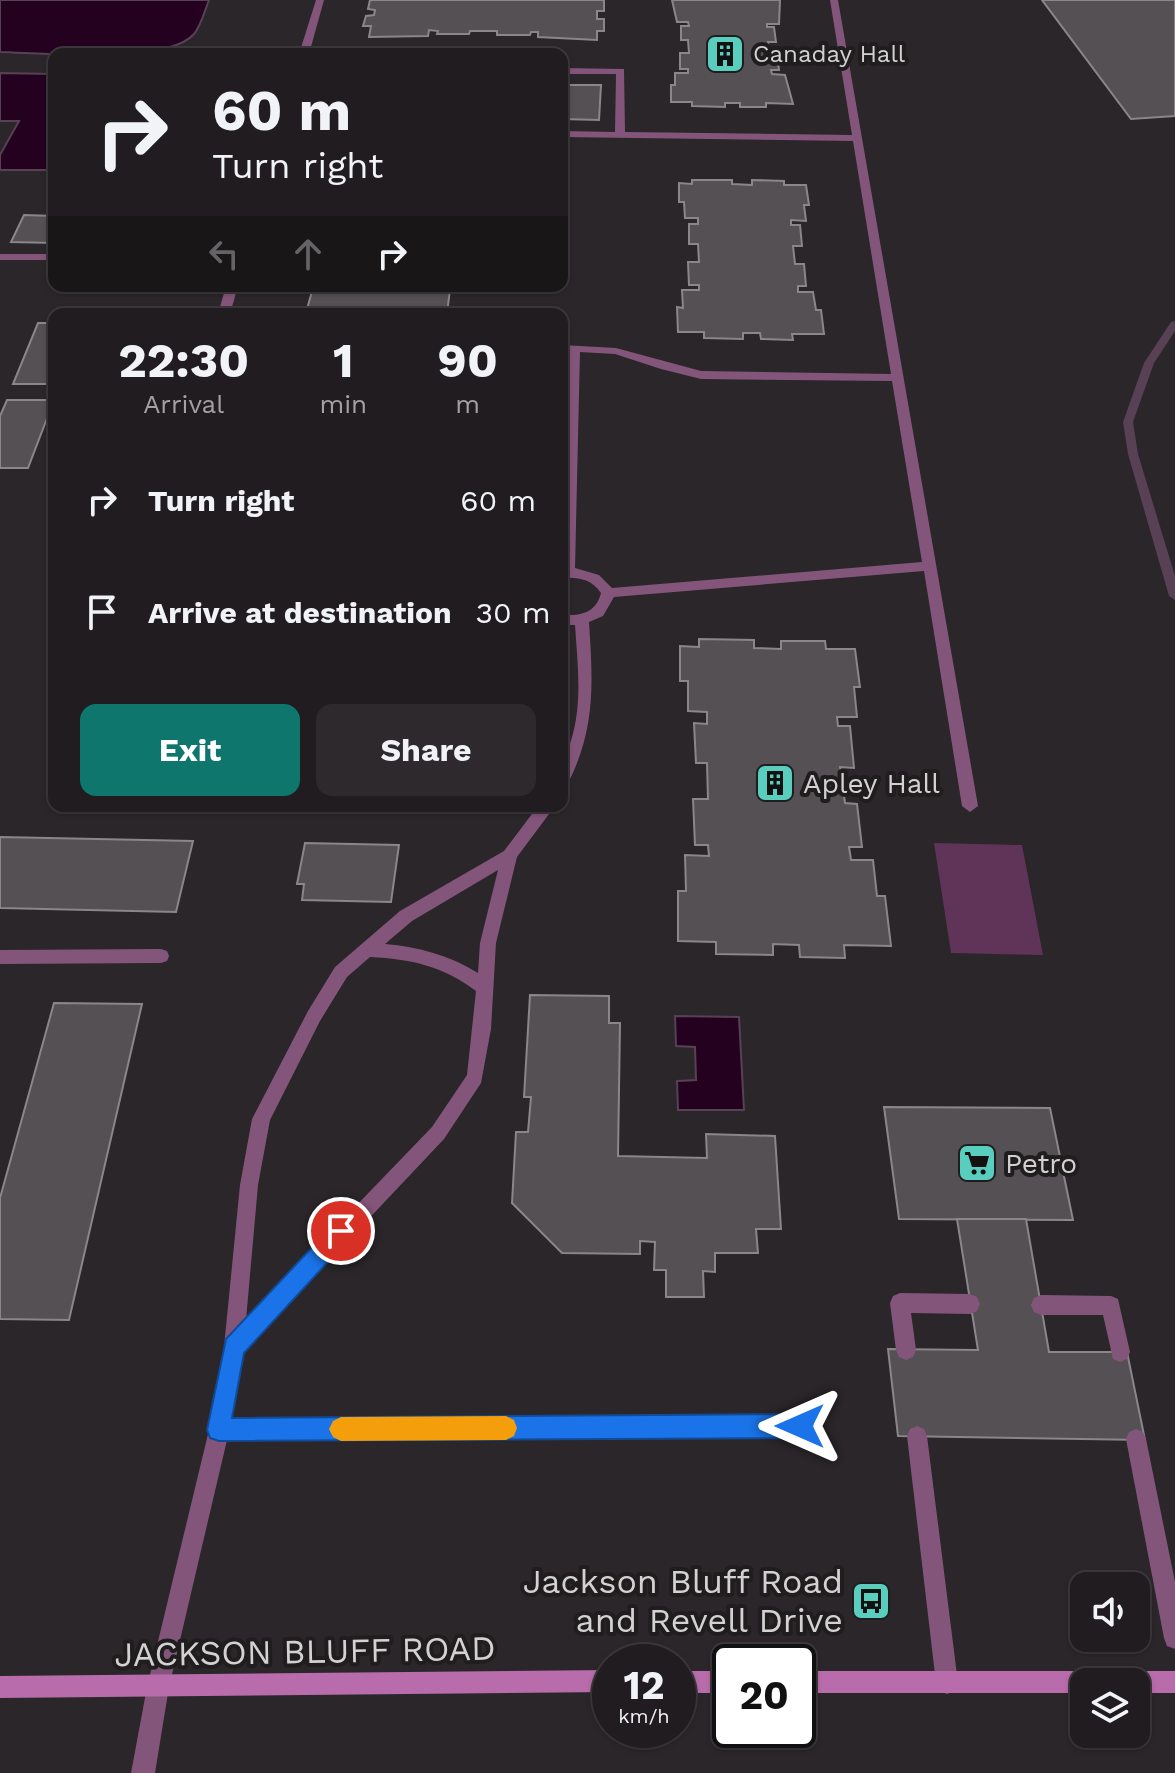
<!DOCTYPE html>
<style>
body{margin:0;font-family:"Work Sans",sans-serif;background:#2d292c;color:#f1f3f6;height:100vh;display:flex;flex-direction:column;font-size:30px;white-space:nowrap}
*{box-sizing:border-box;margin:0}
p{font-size:26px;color:#a2a1a4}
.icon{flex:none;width:44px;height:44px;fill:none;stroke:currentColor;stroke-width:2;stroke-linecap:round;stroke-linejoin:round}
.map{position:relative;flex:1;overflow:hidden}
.sheet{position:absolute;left:48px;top:308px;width:520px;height:504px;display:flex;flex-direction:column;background:#201c1f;border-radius:16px;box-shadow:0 2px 6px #0004,0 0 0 2px #3d3a3d}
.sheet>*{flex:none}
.guide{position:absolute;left:48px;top:48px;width:520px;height:244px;border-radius:16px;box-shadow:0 2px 6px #0004,0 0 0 2px #3d3a3d;background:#201c1f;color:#f1f3f6;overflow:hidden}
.tools{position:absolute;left:1070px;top:1572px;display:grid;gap:16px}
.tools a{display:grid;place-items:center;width:80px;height:80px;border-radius:16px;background:#201c1f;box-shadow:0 2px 6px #0004,0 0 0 2px #3d3a3d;font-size:40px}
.speed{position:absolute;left:592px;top:1644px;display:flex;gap:16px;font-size:40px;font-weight:700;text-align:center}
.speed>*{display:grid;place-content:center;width:104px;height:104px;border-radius:50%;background:#201c1f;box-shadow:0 2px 6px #0004,0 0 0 2px #3d3a3d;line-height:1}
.speed small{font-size:20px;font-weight:400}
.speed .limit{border:4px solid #111;border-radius:12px;background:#fff;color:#111}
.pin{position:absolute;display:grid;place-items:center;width:68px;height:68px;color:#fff;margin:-34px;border:4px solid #fff;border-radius:50%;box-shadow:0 2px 8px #0007}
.me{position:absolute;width:88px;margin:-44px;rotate:270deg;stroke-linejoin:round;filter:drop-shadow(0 0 6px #0008)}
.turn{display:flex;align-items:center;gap:28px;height:168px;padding:0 32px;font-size:36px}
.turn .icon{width:104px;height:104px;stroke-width:2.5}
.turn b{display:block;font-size:56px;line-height:68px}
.lanes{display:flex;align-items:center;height:76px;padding:0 32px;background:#0003;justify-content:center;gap:40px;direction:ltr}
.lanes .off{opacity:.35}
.eta{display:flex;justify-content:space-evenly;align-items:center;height:136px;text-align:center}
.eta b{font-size:48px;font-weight:700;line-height:56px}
.primary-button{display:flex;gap:16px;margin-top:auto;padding:16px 32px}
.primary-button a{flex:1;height:92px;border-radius:16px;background:#0f766e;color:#fff;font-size:32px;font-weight:700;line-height:92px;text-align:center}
.primary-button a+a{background:#2d292c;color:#f1f3f6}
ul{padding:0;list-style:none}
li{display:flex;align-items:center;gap:24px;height:112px;padding:0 32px}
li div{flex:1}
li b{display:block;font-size:30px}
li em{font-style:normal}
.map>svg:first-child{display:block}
.green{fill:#603359}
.water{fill:#24021f;stroke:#584055;stroke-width:2}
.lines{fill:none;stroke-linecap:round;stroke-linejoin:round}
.stream{fill:#584055;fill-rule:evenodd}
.building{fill:#545053;stroke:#8a8689;stroke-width:2}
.lane{fill:#84557b;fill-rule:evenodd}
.street{fill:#84557b;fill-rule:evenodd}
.secondary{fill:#b86cab;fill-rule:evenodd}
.route{fill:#1a73e8;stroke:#114b97;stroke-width:2}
.slow{fill:#f59e0b}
.labels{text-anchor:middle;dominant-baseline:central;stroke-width:8;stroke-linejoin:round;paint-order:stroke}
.far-poi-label{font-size:24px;fill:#d3d1d2;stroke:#201d1f;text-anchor:start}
.poi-label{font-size:28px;fill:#d3d1d2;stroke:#201d1f;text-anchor:start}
.near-poi-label{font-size:34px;fill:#d3d1d2;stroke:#201d1f;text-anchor:end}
.near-street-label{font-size:34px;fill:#d3d1d2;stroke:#201d1f}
</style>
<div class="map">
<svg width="1175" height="1773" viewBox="0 0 1175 1773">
<rect width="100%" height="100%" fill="#2a2629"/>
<!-- green -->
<polygon class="green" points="934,843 1022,845 1043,955 951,953"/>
<!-- water -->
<g class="water">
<path d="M0,0H209C205,10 201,26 194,34C167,65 41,53 0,52Z"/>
<polygon points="0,73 54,74 54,170 0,170 0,155 19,121 0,121"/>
<polygon points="675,1016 739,1017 744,1110 678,1110 677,1081 696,1080 695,1047 676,1046"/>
</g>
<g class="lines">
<!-- stream -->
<polygon class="stream" points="1175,321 1175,331 1154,363 1133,422 1138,454 1175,576 1175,600 1169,596 1128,454 1123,422 1144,363 1171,322"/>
</g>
<!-- building -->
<g class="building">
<polygon points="370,0 604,0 604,11 597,11 597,19 604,19 604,31 597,31 597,40 538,37 538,32 531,32 530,35 497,35 497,31 470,31 469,34 437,34 438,31 429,30 428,36 369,37 371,26 363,26 366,16 374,15 375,10 368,9"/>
<polygon points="672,0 780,0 779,24 767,24 767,27 774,27 776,42 768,42 769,55 777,55 779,70 771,70 772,74 785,75 793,104 766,103 766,107 740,107 740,103 725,103 725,107 692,106 692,102 671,102 671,85 675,85 675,73 688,73 688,69 680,69 680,53 689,53 688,40 681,40 681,26 689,26 688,22 677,22"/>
<polygon points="1042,0 1175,0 1175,116 1131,119"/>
<polygon points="562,85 601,85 599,120 562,119"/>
<polygon points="692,180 732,180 732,184 752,185 752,180 784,181 784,185 806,185 809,205 804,205 806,221 791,220 791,225 800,225 802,246 793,246 795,264 804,264 806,286 798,286 798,292 813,292 816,310 821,310 824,334 792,334 793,340 761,339 760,333 743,333 743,339 704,338 704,332 678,332 677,307 683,308 682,290 699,290 699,285 689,285 688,262 699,262 698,244 689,244 689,224 698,224 698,218 685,218 684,202 679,202 679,183 692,184"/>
<polygon points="24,215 54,216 54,243 11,242"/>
<polygon points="328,286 392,289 393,286 428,286 427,289 450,290 447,313 441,314 312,314 313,310 307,309 313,288"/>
<polygon points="38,323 54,323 54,384 13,384"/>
<polygon points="7,400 54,400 28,468 0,468 0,416"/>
<polygon points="699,639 754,640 754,648 781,649 781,641 825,641 826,649 855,649 860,687 854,687 857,717 837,717 838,726 850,726 854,768 840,767 845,803 857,804 862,847 849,847 851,860 873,860 877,896 885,896 891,946 844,945 845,958 800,957 799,945 773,944 773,955 716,954 716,942 678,941 678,891 686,891 685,855 709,856 708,845 695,845 693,799 708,799 707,763 696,763 694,723 707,724 707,712 688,711 688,681 680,681 680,646 699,647"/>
<polygon points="0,837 193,841 176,912 0,908"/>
<polygon points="305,843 399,845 391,902 302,900 304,884 297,884"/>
<polygon points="530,995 609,996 609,1023 620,1023 618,1156 707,1158 706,1134 775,1136 781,1229 756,1229 758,1253 715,1253 715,1272 703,1271 704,1297 666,1297 666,1270 654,1270 655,1242 640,1241 640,1254 562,1253 512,1203 516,1132 528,1132 531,1097 524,1097"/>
<polygon points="54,1003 142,1004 69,1320 0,1319 0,1198"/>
<polygon points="884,1107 1050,1108 1073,1220 899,1219"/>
<polygon points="957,1219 1026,1219 1049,1352 1127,1352 1145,1440 898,1436 888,1349 978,1350"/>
</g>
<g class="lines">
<!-- lane -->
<g class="lane">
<polygon points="316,0 324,0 309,54 299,54"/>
<path d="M830,0H838L978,806L970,812L962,806L924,571L614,597L603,616L589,622C593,683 596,729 567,785L562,787C562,761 572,744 576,719C581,688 577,656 575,625H562V615C581,616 596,613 601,593C591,579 579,577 562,578L568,352L562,351V345L616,348L701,371L891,374L853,141L562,137V131L615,132L616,74H562V68L624,69L625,132L852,135ZM580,352L615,354L661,369L701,379L892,381L922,562L612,588L599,575L575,568Z"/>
<rect x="0" y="254" width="54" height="6"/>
<polygon points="226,286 238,286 230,314 218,314"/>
<path d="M538,806H555L517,857L496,943L491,1029L481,1083L444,1139L243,1352L231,1420L800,1416L807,1419L810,1426L807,1433L800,1436L227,1440L169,1687L166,1695L158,1698L150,1695L147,1687L209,1430L224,1347L240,1185L252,1119L308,1011L335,967L400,911L504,851ZM498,870L480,943L478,973C449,955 419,947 385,944L412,921ZM370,957C411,959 443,966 476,991L467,1075L432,1127L246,1320L258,1185L270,1120L320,1021L347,977Z"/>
<polygon points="161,949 167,951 169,956 167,961 161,963 0,964 0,950"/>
<polygon points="900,1293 970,1294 977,1297 980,1304 977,1311 970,1314 911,1313 916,1350 913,1357 906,1360 899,1357 896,1350 890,1303 893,1296"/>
<polygon points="1041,1295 1111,1296 1118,1299 1130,1352 1127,1359 1120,1362 1113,1359 1103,1315 1041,1315 1034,1312 1031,1305 1034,1298"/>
<polygon points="917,1426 924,1429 927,1436 958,1683 955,1691 947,1694 939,1691 936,1683 907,1436 910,1429"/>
<polygon points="1136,1429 1143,1432 1146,1439 1175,1582 1175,1649 1167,1646 1164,1638 1126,1439 1129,1432"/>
</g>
<!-- street -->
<polygon class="street" points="158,1676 166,1679 169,1687 155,1773 131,1773 147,1687 150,1679"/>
<!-- secondary -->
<g class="secondary">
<polygon points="610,1670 610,1692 0,1698 0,1676"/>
<rect x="678" y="1671" width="52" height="22"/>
<polygon points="798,1671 1084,1671 1092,1674 1095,1682 1084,1682 1084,1693 798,1693"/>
<polygon points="1136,1671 1175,1671 1175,1693 1136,1693 1136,1682 1125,1682 1128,1674"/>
</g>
</g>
<!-- route -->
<polygon class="route" points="341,1221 349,1224 352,1231 349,1239 244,1353 232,1418 800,1414 809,1418 812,1426 809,1434 800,1438 219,1441 210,1438 207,1430 226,1339 334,1224"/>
<!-- slow -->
<polygon class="slow" points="506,1416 514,1420 517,1428 514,1436 506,1440 341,1441 333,1437 329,1429 333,1421 341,1417"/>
<!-- icons -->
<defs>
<symbol id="building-square" viewBox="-11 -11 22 22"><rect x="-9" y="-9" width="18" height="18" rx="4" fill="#59cebf" stroke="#201d1f"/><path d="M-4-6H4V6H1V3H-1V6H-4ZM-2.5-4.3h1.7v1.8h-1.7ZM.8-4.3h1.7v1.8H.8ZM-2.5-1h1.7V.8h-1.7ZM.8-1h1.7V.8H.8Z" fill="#111"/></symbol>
<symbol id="supermarket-square" viewBox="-11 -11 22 22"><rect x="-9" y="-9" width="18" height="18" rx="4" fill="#59cebf" stroke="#201d1f"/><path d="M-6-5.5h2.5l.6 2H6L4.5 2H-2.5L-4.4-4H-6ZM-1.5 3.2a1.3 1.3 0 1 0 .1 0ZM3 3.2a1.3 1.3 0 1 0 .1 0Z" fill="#111"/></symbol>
<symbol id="bus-square" viewBox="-11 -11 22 22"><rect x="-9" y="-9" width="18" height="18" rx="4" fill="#59cebf" stroke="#201d1f"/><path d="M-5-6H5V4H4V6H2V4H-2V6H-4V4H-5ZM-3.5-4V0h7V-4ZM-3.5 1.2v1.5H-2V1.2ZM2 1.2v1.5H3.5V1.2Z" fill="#111"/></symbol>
</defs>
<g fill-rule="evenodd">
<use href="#building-square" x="703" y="32" width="44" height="44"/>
<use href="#building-square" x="753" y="761" width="44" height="44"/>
<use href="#supermarket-square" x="955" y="1141" width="44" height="44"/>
<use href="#bus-square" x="849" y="1579" width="44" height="44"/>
</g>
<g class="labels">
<!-- far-poi labels -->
<g class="far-poi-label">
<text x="753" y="54">Canaday Hall</text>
</g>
<!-- poi labels -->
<g class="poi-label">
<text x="803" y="783">Apley Hall</text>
<text x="1005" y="1163">Petro</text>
</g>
<!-- near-poi labels -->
<g class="near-poi-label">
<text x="843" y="1581">Jackson Bluff Road<tspan x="843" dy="39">and Revell Drive</tspan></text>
</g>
<!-- near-street labels -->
<g class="near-street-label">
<text transform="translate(305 1651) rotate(-1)">JACKSON BLUFF ROAD</text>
</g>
</g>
</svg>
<div class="tools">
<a><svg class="icon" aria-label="sound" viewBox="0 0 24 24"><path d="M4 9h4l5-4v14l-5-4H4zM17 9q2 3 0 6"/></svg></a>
<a><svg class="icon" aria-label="layers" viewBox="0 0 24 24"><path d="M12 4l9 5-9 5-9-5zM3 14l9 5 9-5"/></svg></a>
</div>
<div class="speed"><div>12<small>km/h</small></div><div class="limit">20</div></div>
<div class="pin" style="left:341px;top:1231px;background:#d93025"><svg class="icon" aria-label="arrive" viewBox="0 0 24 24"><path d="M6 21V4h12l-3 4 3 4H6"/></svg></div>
<svg class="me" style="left:800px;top:1426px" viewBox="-20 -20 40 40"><path d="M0-17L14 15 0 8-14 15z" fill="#1a73e8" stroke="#fff" stroke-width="4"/></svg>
<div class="guide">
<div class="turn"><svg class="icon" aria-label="right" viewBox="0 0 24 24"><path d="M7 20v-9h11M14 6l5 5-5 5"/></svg><div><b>60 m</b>Turn right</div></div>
<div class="lanes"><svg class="icon off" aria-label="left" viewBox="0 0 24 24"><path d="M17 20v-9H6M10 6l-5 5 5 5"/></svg><svg class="icon off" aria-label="ahead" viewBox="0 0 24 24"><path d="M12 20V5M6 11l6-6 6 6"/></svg><svg class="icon" aria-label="right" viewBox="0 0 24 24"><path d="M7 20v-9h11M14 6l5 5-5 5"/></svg></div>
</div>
<section class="sheet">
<div class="eta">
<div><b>22:30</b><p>Arrival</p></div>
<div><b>1</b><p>min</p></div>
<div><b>90</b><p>m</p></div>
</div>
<ul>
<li><svg class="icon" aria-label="right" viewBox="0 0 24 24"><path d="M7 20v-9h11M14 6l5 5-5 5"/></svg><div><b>Turn right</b></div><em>60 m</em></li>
<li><svg class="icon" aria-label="arrive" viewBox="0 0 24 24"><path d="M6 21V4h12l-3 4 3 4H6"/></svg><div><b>Arrive at destination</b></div><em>30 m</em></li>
</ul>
<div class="primary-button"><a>Exit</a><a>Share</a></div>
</section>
</div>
